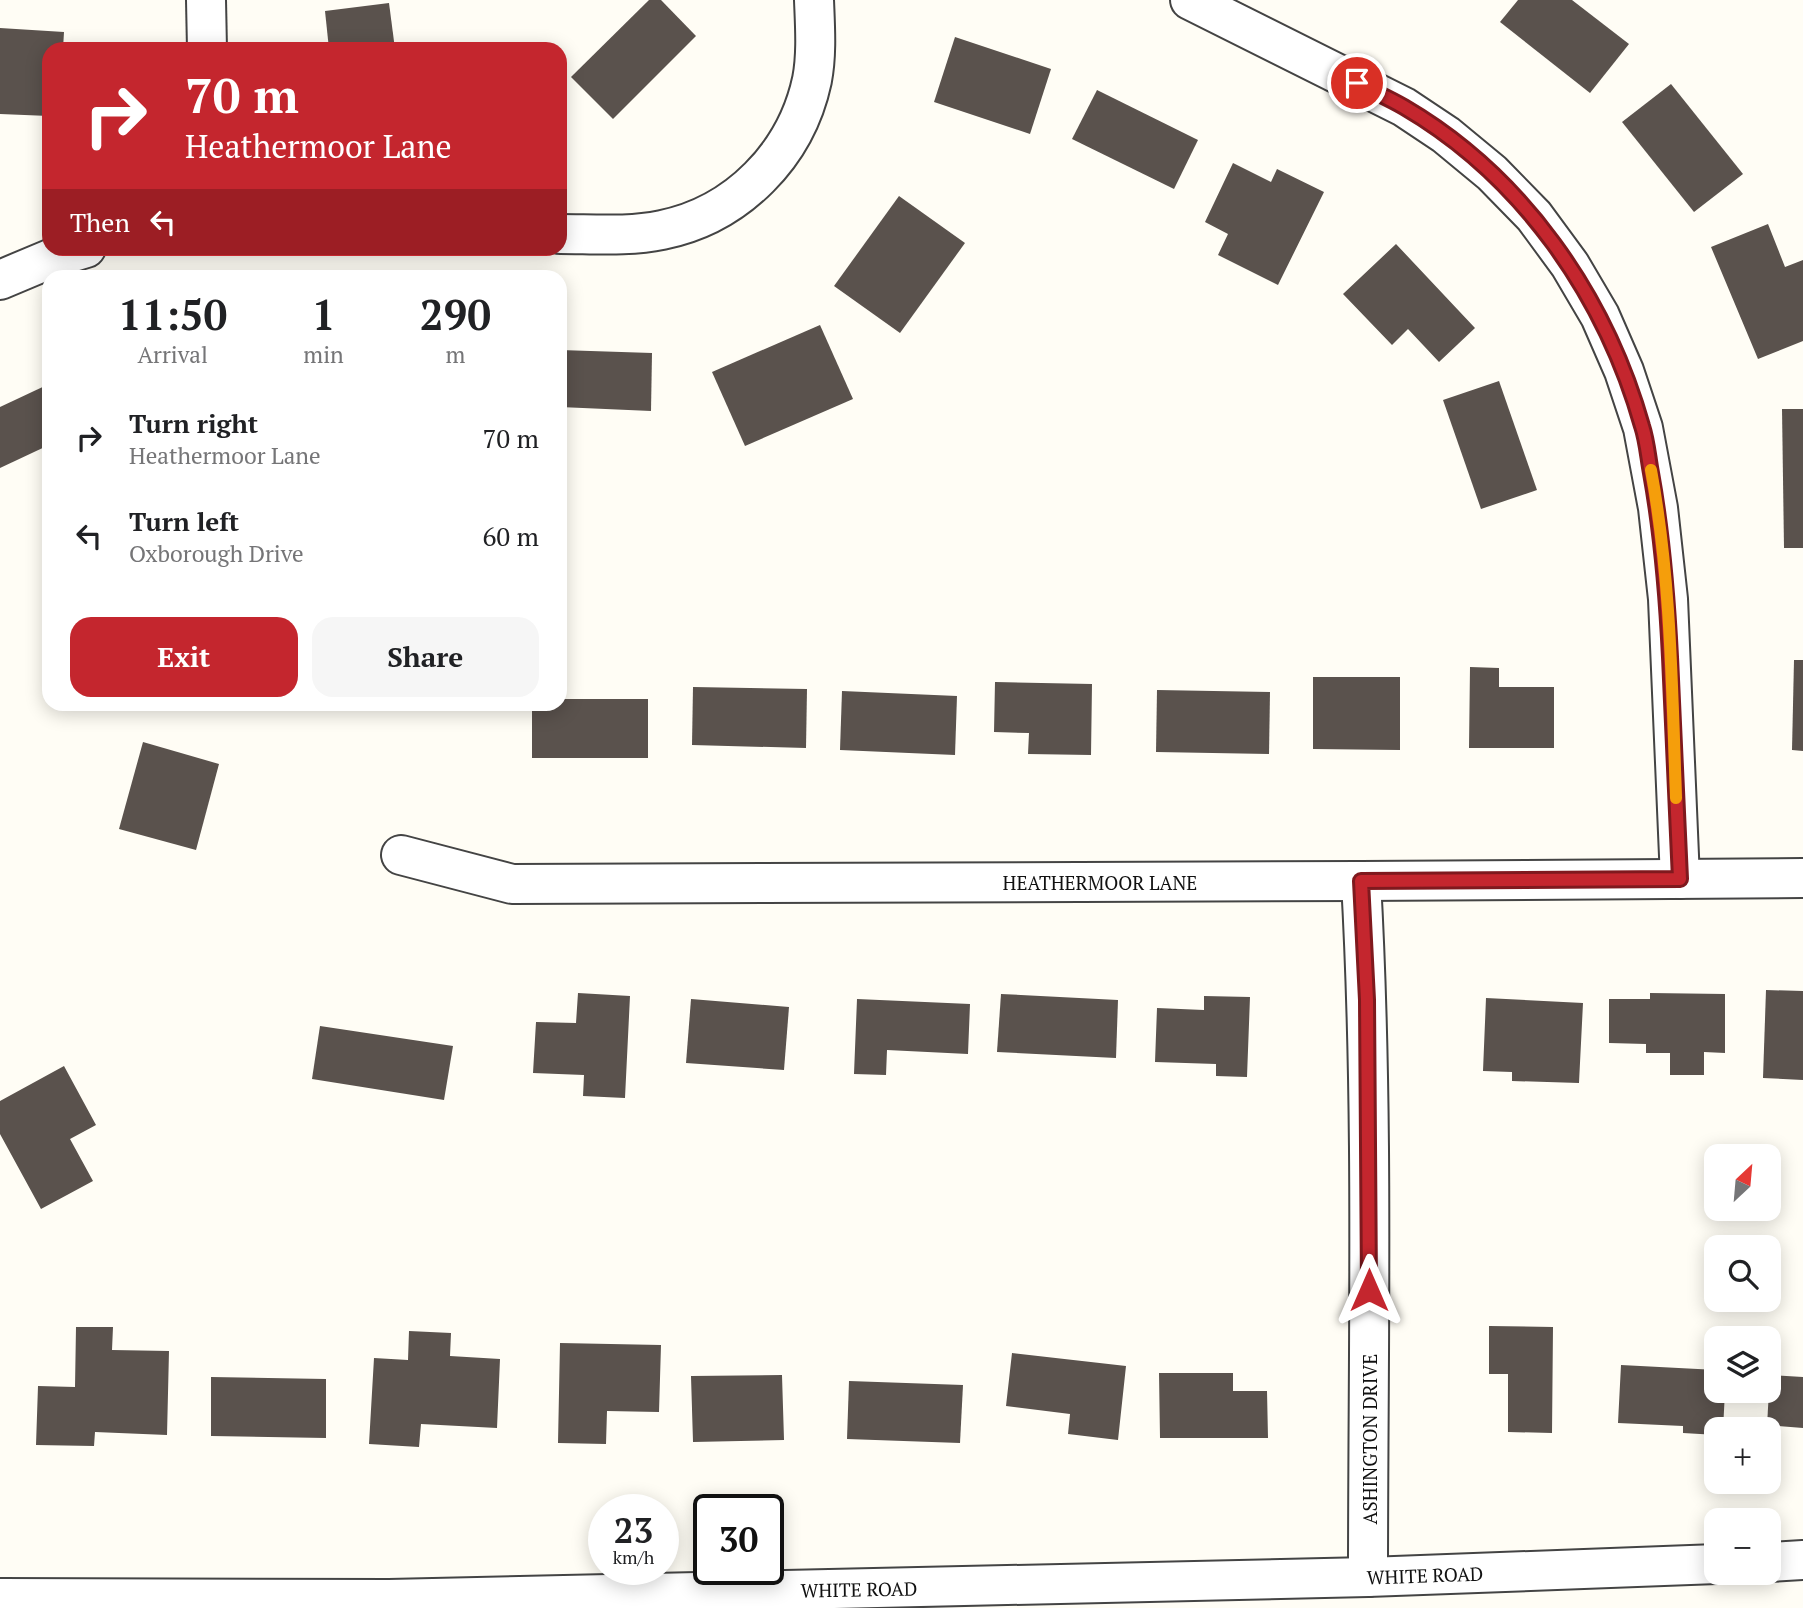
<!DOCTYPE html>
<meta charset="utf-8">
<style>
body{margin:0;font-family:"PT Serif",serif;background:#f6f6f6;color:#202124;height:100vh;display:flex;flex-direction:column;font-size:26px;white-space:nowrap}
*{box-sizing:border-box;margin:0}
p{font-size:23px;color:#757577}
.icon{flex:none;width:38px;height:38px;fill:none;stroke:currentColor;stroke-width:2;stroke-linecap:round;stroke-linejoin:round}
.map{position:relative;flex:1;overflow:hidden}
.side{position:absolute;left:42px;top:270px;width:525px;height:441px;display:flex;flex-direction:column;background:#fff;border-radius:21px;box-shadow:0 4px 18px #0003}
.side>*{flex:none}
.guide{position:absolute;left:42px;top:42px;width:525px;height:214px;border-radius:21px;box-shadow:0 4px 18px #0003;background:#c4262e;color:#fff;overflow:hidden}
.needle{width:46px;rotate:26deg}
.fabs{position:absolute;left:1704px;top:1144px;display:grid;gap:14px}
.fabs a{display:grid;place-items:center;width:77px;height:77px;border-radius:14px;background:#fff;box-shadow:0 4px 18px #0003;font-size:35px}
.speed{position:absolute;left:588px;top:1494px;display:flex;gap:14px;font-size:35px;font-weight:700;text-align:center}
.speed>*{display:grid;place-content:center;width:91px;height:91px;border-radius:50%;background:#fff;box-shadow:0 4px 18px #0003;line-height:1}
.speed small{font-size:18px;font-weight:400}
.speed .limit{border:4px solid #111;border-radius:10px;background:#fff;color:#111}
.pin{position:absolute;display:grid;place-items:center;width:60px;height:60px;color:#fff;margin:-30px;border:4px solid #fff;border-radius:50%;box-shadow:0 2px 7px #0007}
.me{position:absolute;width:77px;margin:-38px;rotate:0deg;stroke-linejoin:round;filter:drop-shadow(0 0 5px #0008)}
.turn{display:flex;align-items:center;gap:24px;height:147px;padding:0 28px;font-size:32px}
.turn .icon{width:91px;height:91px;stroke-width:2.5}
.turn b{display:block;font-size:49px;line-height:60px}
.then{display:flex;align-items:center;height:66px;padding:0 28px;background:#0003;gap:14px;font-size:26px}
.eta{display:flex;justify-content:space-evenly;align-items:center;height:119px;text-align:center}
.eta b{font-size:42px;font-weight:600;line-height:49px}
.action{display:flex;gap:14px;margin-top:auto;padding:14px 28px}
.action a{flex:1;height:80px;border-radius:21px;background:#c4262e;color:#fff;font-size:28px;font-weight:600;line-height:80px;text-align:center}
.action a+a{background:#f6f6f6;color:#202124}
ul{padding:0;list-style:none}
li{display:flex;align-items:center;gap:21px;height:98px;padding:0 28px}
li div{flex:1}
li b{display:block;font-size:26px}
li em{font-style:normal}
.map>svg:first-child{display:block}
.building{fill:#5a524d}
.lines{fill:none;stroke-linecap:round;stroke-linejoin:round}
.minor-casing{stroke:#444;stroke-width:42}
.minor{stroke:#fff;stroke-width:38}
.route-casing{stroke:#7f191e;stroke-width:18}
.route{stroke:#c4262e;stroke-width:12}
.slow{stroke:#f59e0b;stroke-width:12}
.labels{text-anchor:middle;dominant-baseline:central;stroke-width:7;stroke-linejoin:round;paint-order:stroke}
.street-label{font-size:19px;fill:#111;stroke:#fff}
</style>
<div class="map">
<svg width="1803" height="1608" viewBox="0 0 1803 1608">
<rect width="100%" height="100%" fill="#fffdf5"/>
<!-- building -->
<g class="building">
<polygon points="649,0 661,0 696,36 613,119 571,77"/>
<polygon points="1518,0 1572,0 1629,44 1590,93 1500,22"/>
<polygon points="389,3 395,49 329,49 325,11"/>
<polygon points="0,28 64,32 63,49 49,49 49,116 0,114"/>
<polygon points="955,37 1051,69 1030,134 934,102"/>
<polygon points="1671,84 1743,174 1694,212 1622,122"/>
<polygon points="1097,90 1198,140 1174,189 1072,139"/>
<polygon points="1233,163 1271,182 1277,169 1324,192 1278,285 1218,255 1228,234 1205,222"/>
<polygon points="899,196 965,243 900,333 834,286"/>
<polygon points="1768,224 1785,267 1803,260 1803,341 1758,359 1711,247"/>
<polygon points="1396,244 1475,328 1439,362 1408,329 1392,345 1343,294"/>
<polygon points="820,325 853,399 745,446 712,372"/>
<polygon points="560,350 652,353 651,411 560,407"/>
<polygon points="1499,381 1537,490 1481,509 1443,400"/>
<polygon points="49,384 49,445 0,468 0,407"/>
<polygon points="1782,409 1803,409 1803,548 1784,548"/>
<polygon points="1794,660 1803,660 1803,751 1792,750"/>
<polygon points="1470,667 1499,668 1499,687 1554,687 1554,748 1469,748"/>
<polygon points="1313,677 1400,677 1400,750 1313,749"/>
<polygon points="995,682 1092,684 1091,755 1028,754 1029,733 994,732"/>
<polygon points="693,687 807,689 806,748 692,745"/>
<polygon points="1157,690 1270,692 1269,754 1156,752"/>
<polygon points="842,691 957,696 955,755 840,750"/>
<polygon points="560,699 648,699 648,758 532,758 532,704 560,704"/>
<polygon points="143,742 219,764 196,850 119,829"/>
<polygon points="1766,990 1803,991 1803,1080 1763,1078"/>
<polygon points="578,993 630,996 625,1098 583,1096 584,1075 533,1073 536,1022 576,1023"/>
<polygon points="1650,993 1725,994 1725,1053 1704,1052 1704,1075 1670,1075 1670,1053 1646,1053 1646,1044 1609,1043 1609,999 1650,999"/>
<polygon points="1001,994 1118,1000 1116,1058 997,1052"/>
<polygon points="1204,996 1250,997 1247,1077 1216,1076 1216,1064 1155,1062 1157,1008 1204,1010"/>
<polygon points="1486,998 1583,1003 1579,1083 1512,1081 1512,1072 1483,1071"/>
<polygon points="691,999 789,1007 784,1070 686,1063"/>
<polygon points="857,999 970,1004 968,1054 887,1050 886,1075 854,1074"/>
<polygon points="320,1026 453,1046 444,1100 312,1079"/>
<polygon points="64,1066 96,1125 70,1139 93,1181 41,1209 0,1134 0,1101"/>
<polygon points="1489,1326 1553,1327 1552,1433 1508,1432 1508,1374 1489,1374"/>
<polygon points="76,1327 113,1327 112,1350 169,1351 167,1435 95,1432 94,1446 36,1445 38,1386 75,1387"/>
<polygon points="409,1331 451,1333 450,1356 500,1359 497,1428 421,1424 419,1447 369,1444 374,1358 408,1360"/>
<polygon points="560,1343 661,1345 659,1412 607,1411 606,1444 558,1443"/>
<polygon points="1012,1353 1126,1366 1118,1440 1068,1434 1070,1414 1006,1406"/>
<polygon points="1621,1365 1717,1370 1717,1391 1725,1391 1723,1430 1717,1430 1717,1435 1683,1433 1683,1426 1618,1423"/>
<polygon points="1159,1373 1233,1373 1233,1391 1267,1391 1268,1438 1160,1438"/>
<polygon points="782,1375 784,1440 693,1442 691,1376"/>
<polygon points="1770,1375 1803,1377 1803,1428 1767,1425"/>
<polygon points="211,1377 326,1379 326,1438 211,1436"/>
<polygon points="849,1381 963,1385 960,1443 847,1439"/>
</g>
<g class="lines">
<defs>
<g id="minor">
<polyline points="206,0 207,49"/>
<polyline points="1190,0 1404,107 1446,135 1492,173 1534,216 1570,265 1600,316 1624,371 1643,428 1658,508 1668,599 1680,879"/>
<path d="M560,234C593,234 629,237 662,230C737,215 796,155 812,80C817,54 815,26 814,0"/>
<polyline points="0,280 50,259 86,248"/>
<polyline points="401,855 512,884 1361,881 1803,878"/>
<path d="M1361,881C1374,1113 1368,1345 1368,1577"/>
<polyline points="1769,1562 1803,1560"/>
<polyline points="0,1598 389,1599 1368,1577 1717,1564"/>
</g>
</defs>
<!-- minor casing -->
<use href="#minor" class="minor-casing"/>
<!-- minor -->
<use href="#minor" class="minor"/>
</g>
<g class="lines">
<defs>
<path id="route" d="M1357,83C1372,91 1389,98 1404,107C1522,176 1605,295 1642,426C1647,441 1648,457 1651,473C1662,534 1667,595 1670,657C1674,731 1677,805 1680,879L1361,881L1367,1000L1369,1290"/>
</defs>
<!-- route casing -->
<use href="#route" class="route-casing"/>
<!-- route -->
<use href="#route" class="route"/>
<!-- slow -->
<path class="slow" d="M1651,470C1671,578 1672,689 1676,798"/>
</g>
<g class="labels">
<!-- street labels -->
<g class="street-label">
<text x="1100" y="882">HEATHERMOOR LANE</text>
<text transform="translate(1369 1439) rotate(-90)">ASHINGTON DRIVE</text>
<text transform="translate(1425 1575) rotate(-2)">WHITE ROAD</text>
<text transform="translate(859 1589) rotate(-1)">WHITE ROAD</text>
</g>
</g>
</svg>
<div class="fabs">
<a><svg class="needle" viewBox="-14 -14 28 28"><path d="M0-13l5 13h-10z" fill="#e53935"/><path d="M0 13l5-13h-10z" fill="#757577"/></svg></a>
<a><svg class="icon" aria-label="search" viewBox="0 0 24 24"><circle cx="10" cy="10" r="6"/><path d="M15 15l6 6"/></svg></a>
<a><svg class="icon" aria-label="layers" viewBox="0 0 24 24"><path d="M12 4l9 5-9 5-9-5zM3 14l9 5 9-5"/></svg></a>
<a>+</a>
<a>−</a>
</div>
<div class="speed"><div>23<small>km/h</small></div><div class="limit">30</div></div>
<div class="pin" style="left:1357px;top:83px;background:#d93025"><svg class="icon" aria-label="arrive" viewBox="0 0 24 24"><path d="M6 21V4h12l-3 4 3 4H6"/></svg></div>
<svg class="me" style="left:1369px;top:1290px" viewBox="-20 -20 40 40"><path d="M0-17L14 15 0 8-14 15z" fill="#c4262e" stroke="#fff" stroke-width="4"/></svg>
<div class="guide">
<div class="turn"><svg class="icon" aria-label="right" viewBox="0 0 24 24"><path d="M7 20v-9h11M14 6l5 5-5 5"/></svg><div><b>70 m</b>Heathermoor Lane</div></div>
<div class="then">Then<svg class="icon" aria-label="left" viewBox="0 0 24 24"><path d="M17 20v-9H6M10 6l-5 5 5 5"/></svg></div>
</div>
<section class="side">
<div class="eta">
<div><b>11:50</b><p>Arrival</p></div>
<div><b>1</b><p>min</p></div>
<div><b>290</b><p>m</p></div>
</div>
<ul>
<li><svg class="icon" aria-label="right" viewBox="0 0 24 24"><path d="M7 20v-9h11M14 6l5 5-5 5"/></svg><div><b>Turn right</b><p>Heathermoor Lane</p></div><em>70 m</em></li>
<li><svg class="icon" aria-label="left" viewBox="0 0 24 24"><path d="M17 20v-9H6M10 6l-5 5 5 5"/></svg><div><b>Turn left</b><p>Oxborough Drive</p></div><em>60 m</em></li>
</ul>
<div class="action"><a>Exit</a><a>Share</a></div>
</section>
</div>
